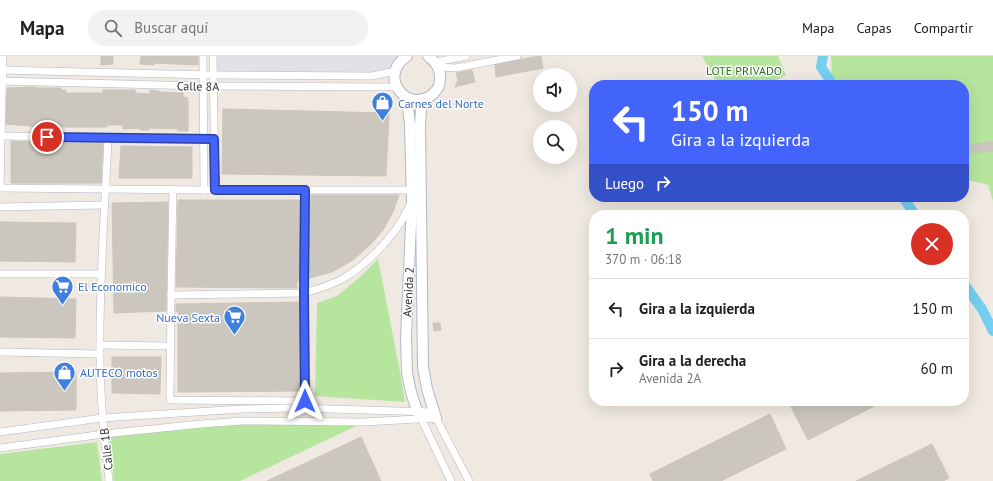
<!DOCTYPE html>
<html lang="es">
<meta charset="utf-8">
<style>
body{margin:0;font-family:"PT Sans",sans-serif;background:#f2f2f2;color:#202124;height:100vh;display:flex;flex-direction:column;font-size:15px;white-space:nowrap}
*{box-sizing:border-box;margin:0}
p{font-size:13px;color:#757577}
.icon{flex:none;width:22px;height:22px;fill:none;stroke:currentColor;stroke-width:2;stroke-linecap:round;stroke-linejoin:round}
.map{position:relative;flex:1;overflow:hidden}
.drawer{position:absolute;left:589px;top:154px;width:380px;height:196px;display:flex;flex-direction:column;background:#fff;border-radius:16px;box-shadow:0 4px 16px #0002}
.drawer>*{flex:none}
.guide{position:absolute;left:589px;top:24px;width:380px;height:122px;border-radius:16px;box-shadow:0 4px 16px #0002;background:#4264fb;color:#fff;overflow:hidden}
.controls{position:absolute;left:533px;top:12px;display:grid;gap:8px}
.controls a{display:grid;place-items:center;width:44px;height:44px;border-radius:50%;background:#fff;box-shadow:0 4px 16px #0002;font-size:20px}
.pin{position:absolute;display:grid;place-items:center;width:34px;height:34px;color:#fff;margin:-17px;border:2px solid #fff;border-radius:50%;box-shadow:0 1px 4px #0007}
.me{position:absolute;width:44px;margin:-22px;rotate:0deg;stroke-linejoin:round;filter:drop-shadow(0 0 3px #0008)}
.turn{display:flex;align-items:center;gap:14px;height:84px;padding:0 16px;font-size:18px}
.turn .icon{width:52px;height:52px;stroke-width:2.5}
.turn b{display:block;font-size:28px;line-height:34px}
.then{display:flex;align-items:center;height:38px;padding:0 16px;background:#0003;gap:8px;font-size:15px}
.round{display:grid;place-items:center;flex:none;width:42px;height:42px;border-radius:21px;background:#f2f2f2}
.summary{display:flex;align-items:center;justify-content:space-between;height:68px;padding:0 16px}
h1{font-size:24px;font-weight:700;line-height:30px;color:#1e9e55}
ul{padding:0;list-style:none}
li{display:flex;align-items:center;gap:12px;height:60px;padding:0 16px;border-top:1px solid #e0e0e0}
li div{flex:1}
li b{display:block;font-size:15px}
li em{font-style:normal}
header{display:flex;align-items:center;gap:24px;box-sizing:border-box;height:56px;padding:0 20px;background:#fff;border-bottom:1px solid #e0e0e0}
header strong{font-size:19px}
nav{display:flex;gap:22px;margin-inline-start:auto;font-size:14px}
.search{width:280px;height:36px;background:#f2f2f2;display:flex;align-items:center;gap:10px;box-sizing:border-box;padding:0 14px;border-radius:22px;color:#757577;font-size:15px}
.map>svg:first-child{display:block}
.industrial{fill:#e3e1e8}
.green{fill:#b6e59e}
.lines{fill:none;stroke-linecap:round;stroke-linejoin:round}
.canal{stroke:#75cff0;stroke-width:10}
.building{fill:#cbc7bf;stroke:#cbc5ba}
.street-casing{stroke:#b4b7c1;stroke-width:8}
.secondary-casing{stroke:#b4b7c1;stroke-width:12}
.street{stroke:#fff;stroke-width:7}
.secondary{stroke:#fff;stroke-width:10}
.route-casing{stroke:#2b41a3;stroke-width:10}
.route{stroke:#4264fb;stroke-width:7}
.labels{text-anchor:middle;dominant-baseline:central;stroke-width:3;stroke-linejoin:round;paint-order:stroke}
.park-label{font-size:12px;fill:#2c6e1b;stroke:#fff}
.street-label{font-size:12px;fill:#2e2e2e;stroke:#fff}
.shop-label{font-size:12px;fill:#366cbe;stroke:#fff;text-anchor:start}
</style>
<header>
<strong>Mapa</strong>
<div class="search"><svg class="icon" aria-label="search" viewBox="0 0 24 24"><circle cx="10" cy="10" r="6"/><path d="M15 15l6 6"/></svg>Buscar aquí</div>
<nav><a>Mapa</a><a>Capas</a><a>Compartir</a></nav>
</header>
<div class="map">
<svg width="993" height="425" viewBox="0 0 993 425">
<rect width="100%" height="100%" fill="#efe9e1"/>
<!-- industrial -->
<polygon class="industrial" points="215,0 403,0 403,3 389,12 371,17 215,16"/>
<!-- green -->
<g class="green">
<polygon points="702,0 778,0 786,19 766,29 718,29"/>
<polygon points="831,0 993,0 993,145 988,129 964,123 964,29 832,29"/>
<polygon points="378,203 400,316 405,346 315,340 317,247 337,240 360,221"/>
<polygon points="219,368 356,370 240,425 114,425 109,381 188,371"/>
<polygon points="97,386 102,425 0,425 0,398"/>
</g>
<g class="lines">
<!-- canal -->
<g class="canal">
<polyline points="823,0 821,11 833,29"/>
<polyline points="903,141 915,159"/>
<polyline points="964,228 982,253 993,275"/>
</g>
</g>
<!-- building -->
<g class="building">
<polygon points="101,0 113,0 113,8 101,9"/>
<polygon points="141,0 198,0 198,9 154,7 154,9 140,8"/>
<polygon points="538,0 541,0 543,12 496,21 495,9"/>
<polygon points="472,14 475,26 455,31 458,24 456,17"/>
<polygon points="36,31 36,32 61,32 61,34 66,34 66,37 103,37 103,34 135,34 135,37 150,38 150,34 159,35 159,36 183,37 183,41 188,42 188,75 178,75 178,73 149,72 149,74 140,74 140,72 123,73 123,69 107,69 107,71 43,71 6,68 7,32"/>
<polygon points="223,53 389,57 386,120 222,118"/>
<polygon points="11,85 50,87 103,87 101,127 11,127"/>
<polygon points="993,86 993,95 972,97 971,88"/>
<polygon points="121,90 192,91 192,122 119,122"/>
<polygon points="311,139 399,139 393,156 383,174 372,187 353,204 332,216 309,222 310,144 311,144"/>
<polygon points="179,144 300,144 299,225 297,225 297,232 176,231 178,145 179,145"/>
<polygon points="168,146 166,255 114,257 112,147"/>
<polygon points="0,166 76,167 75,206 0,205"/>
<polygon points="0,241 76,243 75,282 0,281"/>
<polygon points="299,246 300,335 178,336 178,255 176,255 176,248"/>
<polygon points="433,267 440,267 441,274 434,275"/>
<polygon points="112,301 161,301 160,338 112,337"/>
<polygon points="76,316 76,354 0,355 0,317"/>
<polygon points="799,345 884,345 808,384 790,349"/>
<polygon points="770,358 786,393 721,425 653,425 650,418"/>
<polygon points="361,381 381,425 267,425"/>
<polygon points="932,388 949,422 943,425 856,425"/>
</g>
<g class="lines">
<defs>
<g id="street">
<polyline points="203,0 204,134"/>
<polyline points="213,0 215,134"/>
<polyline points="436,6 466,0"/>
<polyline points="439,11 456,12 517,0"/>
<polyline points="0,14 213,19 372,20 395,15"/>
<polyline points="0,25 203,30 396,31"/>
<polyline points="0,80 214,83"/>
<path d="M108,82C105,154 99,226 100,298C100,340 104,383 109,425"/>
<polyline points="0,132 204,134 412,134"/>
<polyline points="0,132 3,0"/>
<polyline points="173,133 171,239 170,344 305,345 304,237 305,134"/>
<polyline points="0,151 104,149"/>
<polyline points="0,218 101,218"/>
<path d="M171,239L304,237C318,233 332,229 344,222C366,209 387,187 401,166C404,160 408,153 411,147"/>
<polyline points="100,289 170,290"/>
<polyline points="0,296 100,298"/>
<polyline points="421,362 451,425"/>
<polyline points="0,376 102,362 242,353 296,352 433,356"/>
<polyline points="0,392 104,378 201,368 243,365 363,366 436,362 469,425"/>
</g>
<g id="secondary">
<path d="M407,0C376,21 409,60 434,37C438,33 440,28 440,23C441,13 436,6 428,0"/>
<polyline points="404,40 408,52 410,69 412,145 406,282 407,317 411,336 417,355 421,362"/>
<polyline points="423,43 421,54 420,69 423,311 427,333 436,362"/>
</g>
</defs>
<!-- street casing -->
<use href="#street" class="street-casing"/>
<!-- secondary casing -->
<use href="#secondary" class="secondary-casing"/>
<!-- street -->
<use href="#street" class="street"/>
<!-- secondary -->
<use href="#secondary" class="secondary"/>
</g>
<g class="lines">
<defs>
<polyline id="route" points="47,81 214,83 215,134 305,134 304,237 305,345"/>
</defs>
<!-- route casing -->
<use href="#route" class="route-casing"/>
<!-- route -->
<use href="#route" class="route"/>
</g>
<!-- icons -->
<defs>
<symbol id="shop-pin" viewBox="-11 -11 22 30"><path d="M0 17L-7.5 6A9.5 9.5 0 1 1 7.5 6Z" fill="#3f7fe0" stroke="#fff"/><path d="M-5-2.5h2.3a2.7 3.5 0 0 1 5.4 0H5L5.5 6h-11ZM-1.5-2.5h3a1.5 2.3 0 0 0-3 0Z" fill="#fff"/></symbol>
<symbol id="supermarket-pin" viewBox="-11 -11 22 30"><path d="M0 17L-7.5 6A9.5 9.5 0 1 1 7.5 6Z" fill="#3f7fe0" stroke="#fff"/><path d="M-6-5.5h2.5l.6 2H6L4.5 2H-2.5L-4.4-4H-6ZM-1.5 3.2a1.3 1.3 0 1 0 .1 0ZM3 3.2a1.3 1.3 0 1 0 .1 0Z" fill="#fff"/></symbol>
</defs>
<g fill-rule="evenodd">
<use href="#shop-pin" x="370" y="34" width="25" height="34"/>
<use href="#supermarket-pin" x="50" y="218" width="25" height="34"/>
<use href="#supermarket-pin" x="222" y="248" width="25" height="34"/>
<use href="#shop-pin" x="52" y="304" width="25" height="34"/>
</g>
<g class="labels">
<!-- park labels -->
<g class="park-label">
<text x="744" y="14">LOTE PRIVADO</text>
</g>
<!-- street labels -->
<g class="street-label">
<text transform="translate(198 30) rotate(1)">Calle 8A</text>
<text transform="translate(408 236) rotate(-87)">Avenida 2</text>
<text transform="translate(106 393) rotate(-96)">Calle 1B</text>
</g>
<!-- shop labels -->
<g class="shop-label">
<text x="398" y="47">Carnes del Norte</text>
<text x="78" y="230">El Economico</text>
<text x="220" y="261" text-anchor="end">Nueva Sexta</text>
<text x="80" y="316">AUTECO motos</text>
</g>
</g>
</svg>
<div class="controls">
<a><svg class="icon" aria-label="sound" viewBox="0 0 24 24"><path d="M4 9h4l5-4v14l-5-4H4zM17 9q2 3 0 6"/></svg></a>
<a><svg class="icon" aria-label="search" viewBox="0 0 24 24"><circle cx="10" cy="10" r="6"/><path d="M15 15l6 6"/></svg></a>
</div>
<div class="pin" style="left:47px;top:81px;background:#d93025"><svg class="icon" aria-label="arrive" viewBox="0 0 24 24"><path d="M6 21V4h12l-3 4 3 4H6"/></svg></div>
<svg class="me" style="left:305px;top:345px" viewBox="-20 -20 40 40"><path d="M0-17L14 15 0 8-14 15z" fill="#4264fb" stroke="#fff" stroke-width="4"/></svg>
<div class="guide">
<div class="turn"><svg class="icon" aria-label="left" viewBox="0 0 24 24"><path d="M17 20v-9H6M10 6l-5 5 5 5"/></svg><div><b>150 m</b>Gira a la izquierda</div></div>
<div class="then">Luego<svg class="icon" aria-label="right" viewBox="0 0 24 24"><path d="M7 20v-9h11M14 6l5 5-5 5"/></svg></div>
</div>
<section class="drawer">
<div class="summary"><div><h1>1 min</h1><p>370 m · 06:18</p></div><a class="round" style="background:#d93025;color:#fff"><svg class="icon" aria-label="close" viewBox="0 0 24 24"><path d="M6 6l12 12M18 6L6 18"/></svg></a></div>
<ul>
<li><svg class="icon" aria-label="left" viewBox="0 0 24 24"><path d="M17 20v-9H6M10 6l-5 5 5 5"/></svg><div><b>Gira a la izquierda</b></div><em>150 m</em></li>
<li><svg class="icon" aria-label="right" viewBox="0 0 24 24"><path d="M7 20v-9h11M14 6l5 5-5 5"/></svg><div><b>Gira a la derecha</b><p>Avenida 2A</p></div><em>60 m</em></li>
</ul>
</section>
</div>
